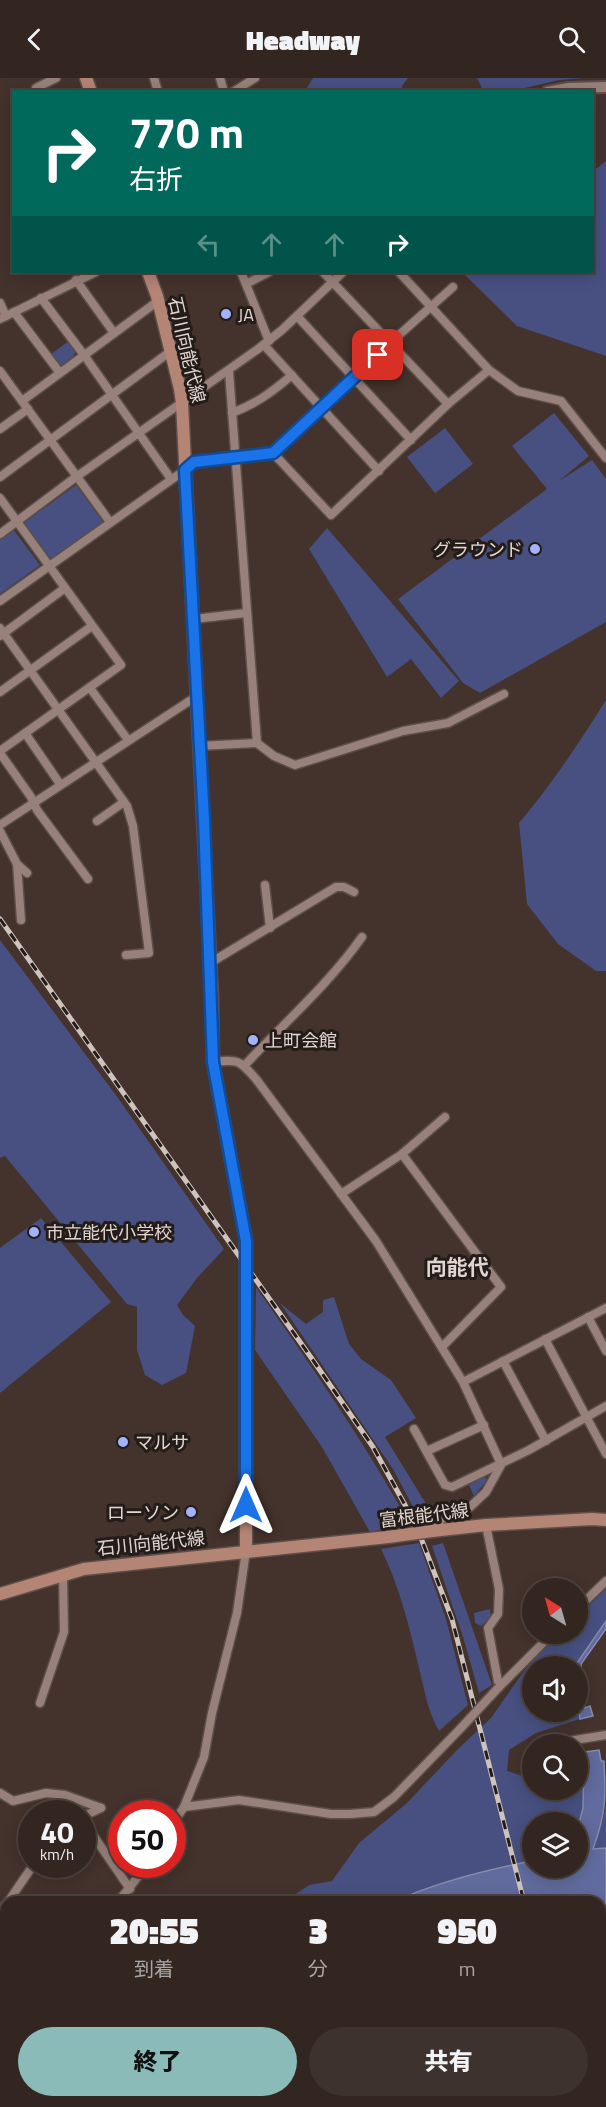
<!DOCTYPE html>
<html lang="ja">
<meta charset="utf-8">
<style>
body{margin:0;font-family:"Titillium Web","Noto Sans JP",sans-serif;background:#3e322e;color:#f1f3f6;height:100vh;display:flex;flex-direction:column;font-size:22px;white-space:nowrap}
*{box-sizing:border-box;margin:0}
p{font-size:20px;color:#a9a5a5}
.icon{flex:none;width:33px;height:33px;fill:none;stroke:currentColor;stroke-width:2;stroke-linecap:round;stroke-linejoin:round}
.map{position:relative;flex:1;overflow:hidden}
.sheet{position:absolute;left:0px;top:1818px;width:606px;height:212px;display:flex;flex-direction:column;background:#332621;border-radius:18px 18px 0 0;box-shadow:0 3px 15px #0003,0 0 0 2px #4e433f}
.sheet>*{flex:none}
.top-card{position:absolute;left:12px;top:12px;width:582px;height:183px;border-radius:0px;box-shadow:0 3px 15px #0003,0 0 0 2px #4e433f;background:#00695c;color:#fff;overflow:hidden}
.needle{width:39px;rotate:323deg}
.buttons{position:absolute;left:522px;top:1500px;display:grid;gap:12px}
.buttons a{display:grid;place-items:center;width:66px;height:66px;border-radius:50%;background:#332621;box-shadow:0 3px 15px #0003,0 0 0 2px #4e433f;font-size:30px}
.speed{position:absolute;left:18px;top:1722px;display:flex;gap:12px;font-size:30px;font-weight:700;text-align:center}
.speed>*{display:grid;place-content:center;width:78px;height:78px;border-radius:50%;background:#332621;box-shadow:0 3px 15px #0003,0 0 0 2px #4e433f;line-height:1}
.speed small{font-size:15px;font-weight:400}
.speed .limit{border:9px solid #d22;background:#fff;color:#111}
.pin{position:absolute;display:grid;place-items:center;width:51px;height:51px;color:#fff;margin:-26px;border-radius:12px;box-shadow:0 3px 9px #0006}
.me{position:absolute;width:66px;margin:-33px;rotate:0deg;stroke-linejoin:round;filter:drop-shadow(0 0 4px #0008)}
.turn{display:flex;align-items:center;gap:21px;height:126px;padding:0 18px;font-size:27px}
.turn .icon{width:78px;height:78px;stroke-width:2.5}
.turn b{display:block;font-size:42px;line-height:51px}
.lanes{display:flex;align-items:center;height:57px;padding:0 18px;background:#0003;justify-content:center;gap:30px;direction:ltr}
.lanes .off{opacity:.35}
.eta{display:flex;justify-content:space-evenly;align-items:center;height:102px;text-align:center}
.eta b{font-size:36px;font-weight:800;line-height:42px}
.primary-button{display:flex;gap:12px;margin-top:auto;padding:12px 18px}
.primary-button a{flex:1;height:69px;border-radius:36px;background:#8bbbb9;color:#111;font-size:24px;font-weight:800;line-height:69px;text-align:center}
.primary-button a+a{background:#3e322e;color:#f1f3f6}
header{display:flex;justify-content:space-between;align-items:center;height:78px;padding:0 18px;background:#332621;font-size:27px;font-weight:800}
.map>svg:first-child{display:block}
.green{fill:#475080}
.water{fill:#616b9d;stroke:#878bac;stroke-width:1.5}
.lines{fill:none;stroke-linecap:round;stroke-linejoin:round}
.minor-casing{stroke:#5d4e49;stroke-width:11}
.tertiary-casing{stroke:#5d4e49;stroke-width:14}
.secondary-casing{stroke:#5d4e49;stroke-width:15}
.minor{stroke:#97817a;stroke-width:8}
.tertiary{stroke:#97817a;stroke-width:10}
.secondary{stroke:#b48474;stroke-width:12}
.rail-casing{stroke:#cfc3bd;stroke-width:5}
.rail{stroke:#241c19;stroke-width:3;stroke-dasharray:9;stroke-linecap:butt}
.minor-bridge-casing{stroke:#5d4e49;stroke-width:11;stroke-linecap:butt}
.secondary-bridge-casing{stroke:#5d4e49;stroke-width:15;stroke-linecap:butt}
.minor-bridge{stroke:#97817a;stroke-width:8}
.secondary-bridge{stroke:#b48474;stroke-width:12}
.route-casing{stroke:#114b97;stroke-width:15}
.route{stroke:#1a73e8;stroke-width:10}
.poi-dot{fill:#a3b2fd;stroke:#241c19;stroke-width:2}
.labels{text-anchor:middle;dominant-baseline:central;stroke-width:6;stroke-linejoin:round;paint-order:stroke}
.poi-label{font-size:18px;fill:#e1d5d0;stroke:#241c19;text-anchor:start}
.street-label{font-size:18px;fill:#e1d5d0;stroke:#241c19}
.quarter-label{font-size:21px;font-weight:bold;fill:#e1d5d0;stroke:#241c19}
</style>
<header><svg class="icon" aria-label="back" viewBox="0 0 24 24"><path d="M15 5l-7 7 7 7"/></svg>Headway<svg class="icon" aria-label="search" viewBox="0 0 24 24"><circle cx="10" cy="10" r="6"/><path d="M15 15l6 6"/></svg></header>
<div class="map">
<svg width="606" height="2029" viewBox="0 0 606 2029">
<rect width="100%" height="100%" fill="#44322c"/>
<!-- green -->
<g class="green">
<polygon points="313,0 408,0 402,8 402,13 305,13"/>
<polygon points="477,0 583,0 559,2 512,13 484,14"/>
<polygon points="606,83 606,278 517,248 462,194 592,194 593,93"/>
<polygon points="69,263 76,272 73,279 62,287 58,286 51,276"/>
<polygon points="554,335 589,378 559,403 592,382 606,401 606,544 480,615 463,605 398,521 547,411 512,368"/>
<polygon points="445,350 473,386 435,415 407,379"/>
<polygon points="76,407 104,445 49,484 22,446"/>
<polygon points="327,450 459,603 441,620 411,581 387,599 309,471"/>
<polygon points="13,451 40,487 0,516 0,461"/>
<path d="M606,622V893H596L558,866L527,826L519,745C551,707 580,664 606,622Z"/>
<polygon points="0,862 118,1020 224,1171 197,1200 177,1227 183,1237 195,1248 186,1295 162,1307 145,1297 137,1272 137,1229 127,1226 5,1078 0,1080"/>
<polygon points="41,1140 111,1224 0,1315 0,1170"/>
<path d="M256,1209C310,1286 364,1363 409,1445L370,1454L322,1369L255,1272Z"/>
<polygon points="334,1219 349,1266 361,1281 391,1302 416,1340 385,1359 431,1434 420,1442 393,1391 280,1225 306,1246 323,1234 323,1222"/>
<polygon points="482,1398 488,1401 474,1418 468,1405"/>
<path d="M419,1465L446,1541L468,1627L439,1653C427,1632 424,1609 418,1586C409,1547 399,1507 381,1471Z"/>
<polygon points="443,1465 492,1607 479,1615 463,1559 432,1468"/>
<polygon points="606,1511 606,1545 578,1588 532,1588 532,1634 578,1634 578,1598 580,1641 536,1655 509,1672 507,1693 532,1701 532,1712 578,1712 578,1688 584,1686 583,1731 578,1749 578,1744 532,1744 532,1783 493,1791 410,1816 393,1824 284,1824 309,1807 332,1803 359,1765 407,1725 457,1672 491,1640 531,1583 559,1556 578,1556 578,1538"/>
<polygon points="490,1531 491,1539 481,1548 475,1545 474,1535"/>
<polygon points="606,1727 606,1770 593,1772 602,1745"/>
</g>
<!-- water -->
<g class="water">
<polygon points="606,1543 606,1551 581,1586 585,1630 590,1628 593,1638 580,1641 578,1621 578,1588 575,1588"/>
<path d="M599,1672L601,1683H604C606,1721 606,1735 593,1771L606,1770V2029H0V1995L6,1993V2024H600V1824H393C437,1804 485,1792 532,1783V1790H578V1749L583,1730L584,1686L586,1685L585,1674Z"/>
</g>
<g class="lines">
<defs>
<g id="minor">
<polyline points="154,0 158,14"/>
<polyline points="220,0 224,14"/>
<polyline points="38,14 36,10 56,0"/>
<polyline points="233,14 255,0"/>
<polyline points="241,194 269,263"/>
<polyline points="323,194 448,326"/>
<polyline points="399,194 489,292 518,313 561,323 606,380"/>
<polyline points="76,202 114,255"/>
<polyline points="246,206 269,194"/>
<polyline points="41,220 84,277 171,401"/>
<polyline points="0,225 6,238"/>
<polyline points="14,234 60,295"/>
<polyline points="297,238 411,362"/>
<polyline points="0,241 96,194"/>
<polyline points="264,267 379,393"/>
<polyline points="0,293 110,444"/>
<polyline points="22,323 158,223"/>
<path d="M232,335C257,325 271,315 292,297"/>
<polyline points="0,351 28,331"/>
<polyline points="273,375 331,437 448,326 489,292"/>
<polyline points="0,399 171,273"/>
<polyline points="0,420 121,587 0,673"/>
<polyline points="0,456 76,399 258,271 282,252 343,194"/>
<polyline points="0,523 185,392 194,384 273,375 390,265 453,209"/>
<polyline points="194,541 246,535"/>
<polyline points="0,550 127,728 133,748 149,875 126,877"/>
<polyline points="0,558 65,510"/>
<polyline points="90,610 128,662"/>
<polyline points="0,614 92,548"/>
<polyline points="25,655 60,706"/>
<polyline points="257,665 274,678 295,687 403,653 448,645 504,616"/>
<polyline points="199,668 257,665 229,293"/>
<polyline points="0,675 31,719 37,732 88,801"/>
<polyline points="97,743 124,724"/>
<polyline points="0,747 197,618"/>
<polyline points="0,753 17,786 21,842"/>
<polyline points="17,786 27,795"/>
<polyline points="265,807 270,850"/>
<polyline points="210,885 336,809 344,809 354,814"/>
<path d="M213,984C239,981 239,982 256,1001L376,1163L463,1304L501,1386"/>
<path d="M244,988C284,945 328,907 362,859"/>
<polyline points="402,1076 501,1209 442,1269"/>
<polyline points="341,1116 402,1076 445,1039"/>
<polyline points="588,1239 606,1273"/>
<polyline points="545,1261 606,1376"/>
<polyline points="503,1283 546,1363"/>
<polyline points="463,1304 606,1230"/>
<polyline points="414,1351 445,1407 452,1409 529,1372 606,1328"/>
<polyline points="427,1373 484,1347"/>
<polyline points="486,1447 499,1511 498,1536 488,1550 499,1609"/>
<polyline points="432,1453 442,1441 470,1429 486,1414 501,1387"/>
<polyline points="578,1530 606,1503"/>
<polyline points="499,1609 552,1556"/>
<polyline points="40,1625 64,1554 63,1496"/>
<polyline points="551,1666 606,1657"/>
<polyline points="0,1715 13,1723 46,1715 65,1717 101,1730"/>
<polyline points="184,1729 239,1722 331,1736 350,1736 374,1734 394,1719 460,1651"/>
<polyline points="82,1739 101,1730"/>
<polyline points="82,1741 130,1811"/>
<polyline points="172,1747 184,1729 204,1679 212,1635 237,1535 246,1473"/>
<polyline points="8,1824 34,1786"/>
<polyline points="118,1824 148,1786"/>
<polyline points="0,1834 6,1826"/>
<polyline points="0,1915 6,1911"/>
</g>
<polyline id="tertiary" points="547,14 569,10 606,9"/>
<g id="secondary">
<polyline points="86,0 91,14"/>
<polyline points="148,194 157,218 180,311 182,325 212,919 213,984 246,1163 246,1473"/>
<polyline points="432,1453 486,1447 592,1441 606,1442"/>
<polyline points="0,1516 84,1491 388,1459"/>
</g>
</defs>
<!-- minor casing -->
<use href="#minor" class="minor-casing"/>
<!-- tertiary casing -->
<use href="#tertiary" class="tertiary-casing"/>
<!-- secondary casing -->
<use href="#secondary" class="secondary-casing"/>
<!-- minor -->
<use href="#minor" class="minor"/>
<!-- tertiary -->
<use href="#tertiary" class="tertiary"/>
<!-- secondary -->
<use href="#secondary" class="secondary"/>
<defs>
<g id="rail">
<polyline points="0,841 310,1278 373,1369 416,1447 452,1541 524,1824"/>
<polyline points="573,2024 574,2029"/>
</g>
</defs>
<!-- rail casing -->
<use href="#rail" class="rail-casing"/>
<!-- rail -->
<use href="#rail" class="rail"/>
<defs>
<polyline id="minor-bridge" points="460,1651 499,1609"/>
<polyline id="secondary-bridge" points="388,1459 432,1453"/>
</defs>
<!-- minor-bridge casing -->
<use href="#minor-bridge" class="minor-bridge-casing"/>
<!-- secondary-bridge casing -->
<use href="#secondary-bridge" class="secondary-bridge-casing"/>
<!-- minor-bridge -->
<use href="#minor-bridge" class="minor-bridge"/>
<!-- secondary-bridge -->
<use href="#secondary-bridge" class="secondary-bridge"/>
</g>
<g class="lines">
<defs>
<polyline id="route" points="246,1427 246,1163 213,984 204,742 185,392 194,384 273,375 378,277"/>
</defs>
<!-- route casing -->
<use href="#route" class="route-casing"/>
<!-- route -->
<use href="#route" class="route"/>
</g>
<!-- markers -->
<g class="poi-dot">
<circle cx="226" cy="236" r="6"/>
<circle cx="535" cy="471" r="6"/>
<circle cx="253" cy="962" r="6"/>
<circle cx="34" cy="1154" r="6"/>
<circle cx="123" cy="1364" r="6"/>
<circle cx="191" cy="1434" r="6"/>
</g>
<g class="labels">
<!-- poi labels -->
<g class="poi-label">
<text x="238" y="236">JA</text>
<text x="523" y="471" text-anchor="end">グラウンド</text>
<text x="265" y="962">上町会館</text>
<text x="46" y="1154">市立能代小学校</text>
<text x="135" y="1364">マルサ</text>
<text x="179" y="1434" text-anchor="end">ローソン</text>
</g>
<!-- street labels -->
<g class="street-label">
<text transform="translate(187 272) rotate(77)">石川向能代線</text>
<text transform="translate(424 1437) rotate(-7)">富根能代線</text>
<text transform="translate(151 1465) rotate(-6)">石川向能代線</text>
</g>
<!-- quarter labels -->
<g class="quarter-label">
<text x="457" y="1189">向能代</text>
</g>
</g>
</svg>
<div class="buttons">
<a><svg class="needle" viewBox="-14 -14 28 28"><path d="M0-13l5 13h-10z" fill="#e53935"/><path d="M0 13l5-13h-10z" fill="#a9a5a5"/></svg></a>
<a><svg class="icon" aria-label="sound" viewBox="0 0 24 24"><path d="M4 9h4l5-4v14l-5-4H4zM17 9q2 3 0 6"/></svg></a>
<a><svg class="icon" aria-label="search" viewBox="0 0 24 24"><circle cx="10" cy="10" r="6"/><path d="M15 15l6 6"/></svg></a>
<a><svg class="icon" aria-label="layers" viewBox="0 0 24 24"><path d="M12 4l9 5-9 5-9-5zM3 14l9 5 9-5"/></svg></a>
</div>
<div class="speed"><div>40<small>km/h</small></div><div class="limit">50</div></div>
<div class="pin" style="left:378px;top:277px;background:#d93025"><svg class="icon" aria-label="arrive" viewBox="0 0 24 24"><path d="M6 21V4h12l-3 4 3 4H6"/></svg></div>
<svg class="me" style="left:246px;top:1427px" viewBox="-20 -20 40 40"><path d="M0-17L14 15 0 8-14 15z" fill="#1a73e8" stroke="#fff" stroke-width="4"/></svg>
<div class="top-card">
<div class="turn"><svg class="icon" aria-label="right" viewBox="0 0 24 24"><path d="M7 20v-9h11M14 6l5 5-5 5"/></svg><div><b>770 m</b>右折</div></div>
<div class="lanes"><svg class="icon off" aria-label="left" viewBox="0 0 24 24"><path d="M17 20v-9H6M10 6l-5 5 5 5"/></svg><svg class="icon off" aria-label="ahead" viewBox="0 0 24 24"><path d="M12 20V5M6 11l6-6 6 6"/></svg><svg class="icon off" aria-label="ahead" viewBox="0 0 24 24"><path d="M12 20V5M6 11l6-6 6 6"/></svg><svg class="icon" aria-label="right" viewBox="0 0 24 24"><path d="M7 20v-9h11M14 6l5 5-5 5"/></svg></div>
</div>
<section class="sheet">
<div class="eta">
<div><b>20:55</b><p>到着</p></div>
<div><b>3</b><p>分</p></div>
<div><b>950</b><p>m</p></div>
</div>
<div class="primary-button"><a>終了</a><a>共有</a></div>
</section>
</div>
